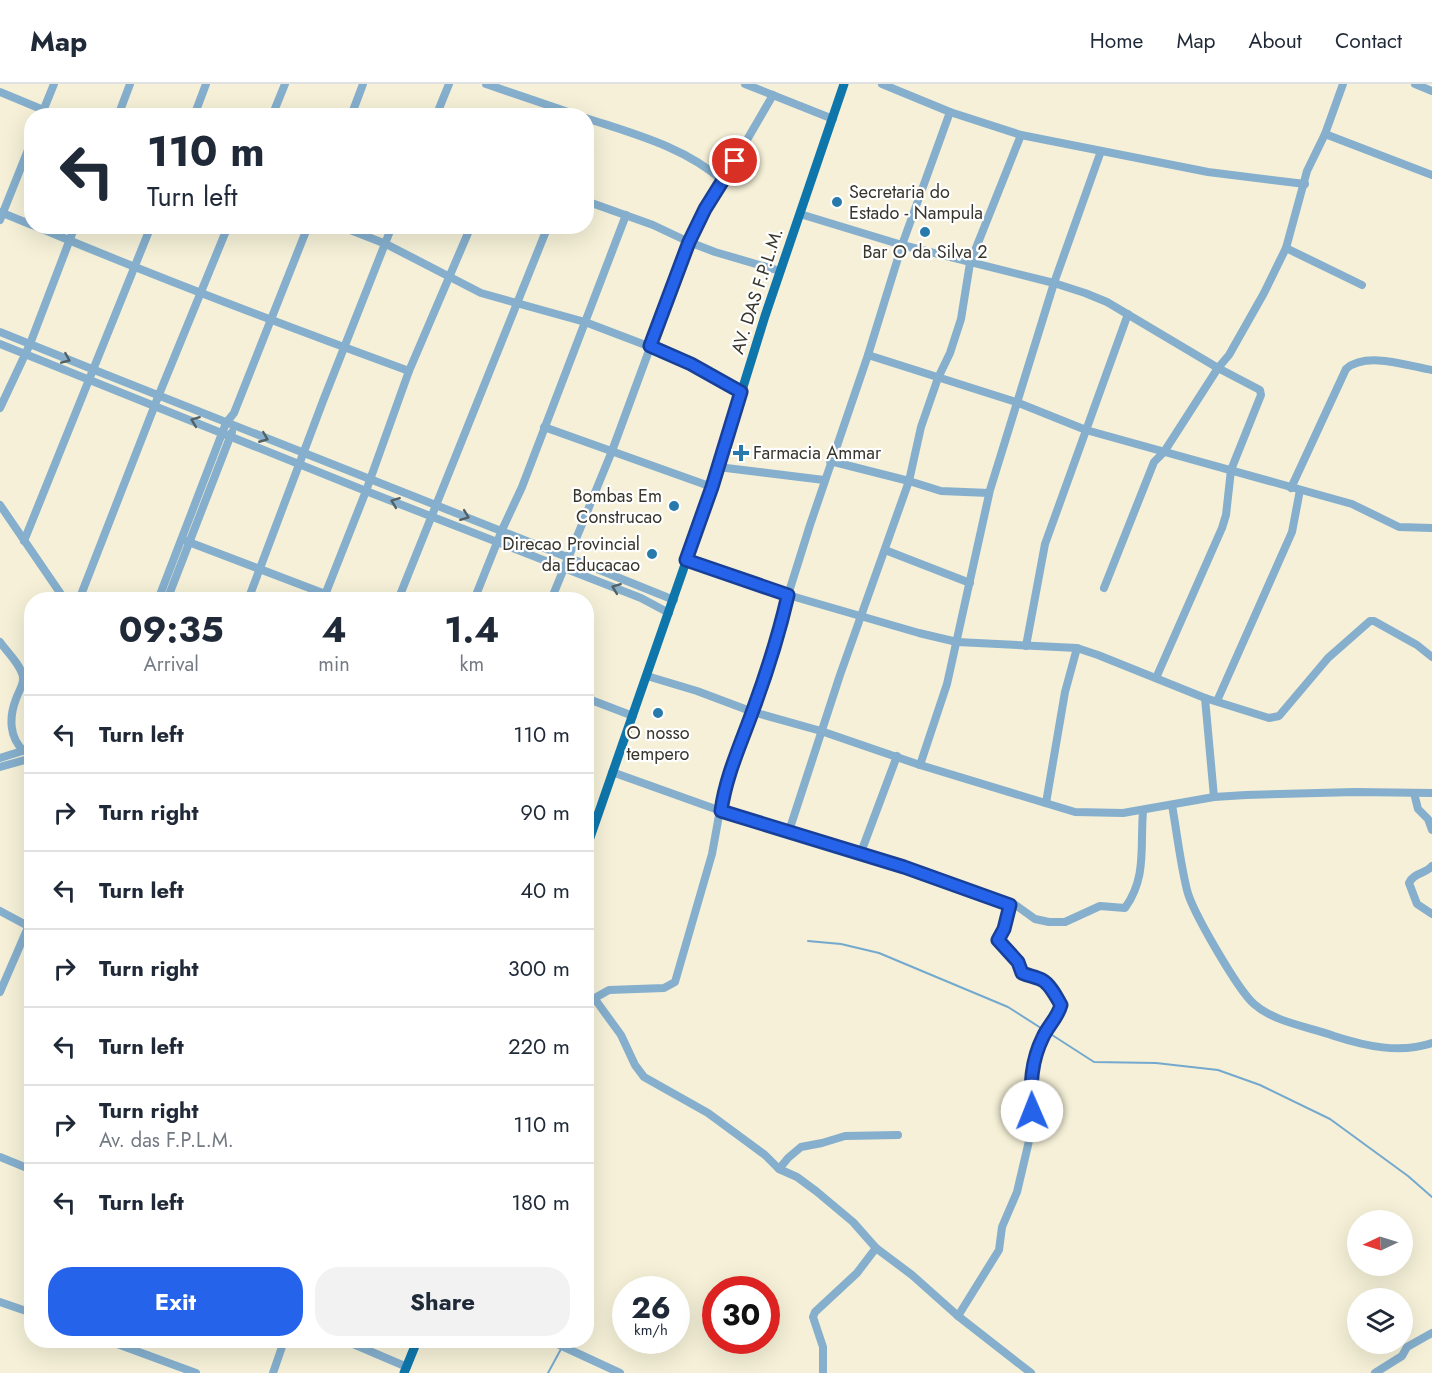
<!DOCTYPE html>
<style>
body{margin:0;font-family:Jost,sans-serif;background:#f2f2f3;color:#1f2937;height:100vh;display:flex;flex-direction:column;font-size:22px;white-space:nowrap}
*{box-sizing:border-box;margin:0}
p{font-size:20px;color:#747a83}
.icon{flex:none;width:33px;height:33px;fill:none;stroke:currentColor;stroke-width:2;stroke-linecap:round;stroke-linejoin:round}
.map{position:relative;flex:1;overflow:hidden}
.drawer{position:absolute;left:24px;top:508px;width:570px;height:756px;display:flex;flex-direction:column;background:#fff;border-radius:24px;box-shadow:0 6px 24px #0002}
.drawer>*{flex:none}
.top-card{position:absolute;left:24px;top:24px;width:570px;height:126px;border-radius:24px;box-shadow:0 6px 24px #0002;background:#fff;color:#1f2937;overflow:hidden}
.needle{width:39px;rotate:266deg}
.tools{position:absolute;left:1347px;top:1126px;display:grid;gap:12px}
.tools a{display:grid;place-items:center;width:66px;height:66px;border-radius:50%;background:#fff;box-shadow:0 6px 24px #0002;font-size:30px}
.speed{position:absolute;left:612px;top:1192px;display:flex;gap:12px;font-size:30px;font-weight:700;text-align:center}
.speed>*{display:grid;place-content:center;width:78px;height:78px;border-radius:50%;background:#fff;box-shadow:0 6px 24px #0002;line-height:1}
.speed small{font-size:15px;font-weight:400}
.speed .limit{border:9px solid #d22;background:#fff;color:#111}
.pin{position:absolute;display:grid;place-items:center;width:51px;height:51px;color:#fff;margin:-26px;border:3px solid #fff;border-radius:50%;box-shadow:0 2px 6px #0007}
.me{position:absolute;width:66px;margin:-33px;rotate:359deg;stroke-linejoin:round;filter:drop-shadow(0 0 4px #0008)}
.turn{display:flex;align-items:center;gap:21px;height:126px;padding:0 24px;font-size:27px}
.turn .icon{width:78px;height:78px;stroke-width:2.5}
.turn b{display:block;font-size:42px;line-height:51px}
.eta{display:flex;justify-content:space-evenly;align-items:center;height:102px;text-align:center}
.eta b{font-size:36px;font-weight:700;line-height:42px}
.primary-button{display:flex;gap:12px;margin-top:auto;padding:12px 24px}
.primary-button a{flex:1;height:69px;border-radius:24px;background:#2563eb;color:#fff;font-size:24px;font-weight:700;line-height:69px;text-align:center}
.primary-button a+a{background:#f2f2f3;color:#1f2937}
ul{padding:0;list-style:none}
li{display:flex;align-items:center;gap:18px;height:78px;padding:0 24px;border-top:2px solid #e0e1e3}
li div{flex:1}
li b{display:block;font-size:22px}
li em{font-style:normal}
header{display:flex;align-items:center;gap:36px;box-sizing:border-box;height:84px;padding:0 30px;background:#fff;border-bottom:2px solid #e0e1e3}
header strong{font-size:28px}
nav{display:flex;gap:33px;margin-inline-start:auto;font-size:21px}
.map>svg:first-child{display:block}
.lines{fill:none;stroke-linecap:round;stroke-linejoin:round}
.stream{stroke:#74a9cf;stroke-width:2}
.minor{stroke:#85afcd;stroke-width:8}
.major{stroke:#0f76ab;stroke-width:9}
.oneway{stroke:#536064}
.route-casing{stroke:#184099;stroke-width:15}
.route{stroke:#2563eb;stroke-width:10}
.poi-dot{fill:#277aab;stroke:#fff;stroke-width:2}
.labels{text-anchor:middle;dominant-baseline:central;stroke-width:4.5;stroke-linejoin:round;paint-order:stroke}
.poi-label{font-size:18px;fill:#38362c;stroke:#fff;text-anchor:start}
.street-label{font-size:18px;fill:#38362c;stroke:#fff}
</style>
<header>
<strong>Map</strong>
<nav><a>Home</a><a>Map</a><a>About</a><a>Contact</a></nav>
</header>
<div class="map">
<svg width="1432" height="1289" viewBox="0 0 1432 1289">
<rect width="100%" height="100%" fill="#f5f0d7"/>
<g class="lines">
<!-- stream -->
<g class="stream">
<polyline points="808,857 841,860 879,869 1008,923 1044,946"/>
<polyline points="1049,949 1094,978 1156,979 1218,986 1260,1001 1330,1035 1408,1092 1432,1113"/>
<polyline points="548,1289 561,1265"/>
</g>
<!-- minor -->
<g class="minor">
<polyline points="486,0 580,32"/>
<polyline points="745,0 833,35"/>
<polyline points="882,0 950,28 1021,51 1208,88 1305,100"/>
<polyline points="1415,0 1432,7"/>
<polyline points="0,8 58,32"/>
<polyline points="41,32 54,0"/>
<polyline points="118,32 130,0"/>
<polyline points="194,32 206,0"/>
<polyline points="272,32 285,0"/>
<polyline points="351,32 363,0"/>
<polyline points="436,32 449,0"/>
<polyline points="1325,50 1432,91"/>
<polyline points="723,97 773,11"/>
<polyline points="586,117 653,141 689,158 715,168 780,187"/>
<polyline points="0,128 32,141"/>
<polyline points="800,130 902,161 1054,199 1085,209 1107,218 1218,284 1260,306 1261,311 1231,386 1226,431 1222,444 1156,594"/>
<polyline points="0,136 32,56"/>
<path d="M35,142C158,194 283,241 409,287"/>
<polyline points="340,142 386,160 481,209 585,238 677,273 741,308"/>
<polyline points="1286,164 1362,201"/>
<path d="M0,248C224,339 450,425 674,516"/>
<polyline points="0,260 366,407 641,514 669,529"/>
<polyline points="868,271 1016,318 1086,346 1352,420 1399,443 1432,444"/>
<polyline points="0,324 30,260 75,142"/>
<polyline points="544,343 712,403"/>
<polyline points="830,377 909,397 941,407 989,409"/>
<polyline points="718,383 824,396"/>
<path d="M1291,404L1346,285C1366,267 1408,282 1432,286"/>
<polyline points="0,421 65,516"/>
<polyline points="24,457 151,142"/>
<polyline points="186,457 341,516"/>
<polyline points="885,466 970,499"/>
<polyline points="686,476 788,511 919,549 957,558 1077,564 1098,571 1205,614 1269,634 1279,632 1328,574 1370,537 1374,537 1417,561 1432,573"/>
<polyline points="1104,504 1154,378 1164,368 1218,284 1229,271 1264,209 1286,164 1307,87 1325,50 1343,0"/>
<polyline points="79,516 158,313 228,142"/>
<polyline points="158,516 226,339 234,329 308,142"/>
<polyline points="167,516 232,348"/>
<polyline points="248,516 323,317 392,142"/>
<polyline points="323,516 366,407 409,287 471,142"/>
<polyline points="398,516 548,142"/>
<polyline points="474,516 502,446 522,403 626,131"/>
<path d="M551,516L612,367L689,158L705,125L723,97C685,63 634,50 586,34"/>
<path d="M0,558C7,568 21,581 23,593C24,601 18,608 16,615C9,633 9,654 24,667"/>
<polyline points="1026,562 1045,460 1128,230"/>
<polyline points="647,592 697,607 753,628 821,647 920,681 1075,728 1123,729 1214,713 1246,711 1355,708 1432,709"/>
<polyline points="586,614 633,632"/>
<polyline points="1205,614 1214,713"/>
<polyline points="1217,617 1292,448 1300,406"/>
<polyline points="0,674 32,664"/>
<polyline points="920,681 947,600 990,406 1054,199 1101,67"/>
<polyline points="0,683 32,674"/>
<path d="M612,688L721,727L904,784L1010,821L1014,820L1035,835L1049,838H1065L1100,822L1125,824C1147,793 1140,764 1143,727"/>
<polyline points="1414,709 1418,725 1428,735 1432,746"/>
<polyline points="1046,719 1065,608 1077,564"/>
<path d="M1172,721C1177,749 1180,778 1187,806C1192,827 1238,906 1254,920C1274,938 1309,943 1334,952C1365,962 1400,970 1432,959"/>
<polyline points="789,747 840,591 909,397 921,343 938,294 950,269 961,235 970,179 1021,51"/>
<polyline points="860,771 897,672"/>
<path d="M1432,782C1426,790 1414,788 1409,799L1417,820L1432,830"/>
<polyline points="0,827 28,842"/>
<polyline points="0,908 32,834"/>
<polyline points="586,910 597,918 621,951 635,981 644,993 708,1029 765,1071 779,1085 797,1093 816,1107 853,1138 876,1164 912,1191 958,1232 1031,1289"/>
<polyline points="593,915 609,906 664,904 675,898 712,770 722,715 733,675 753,628 777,557 788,511 810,441 868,271 902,161 950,28"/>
<polyline points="0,1073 32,1086"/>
<polyline points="779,1085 788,1074 801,1063 822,1059 845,1052 898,1051"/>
<polyline points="0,1218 32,1229"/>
<path d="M958,1232L999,1166L1002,1143L1017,1108L1033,1040L1031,1013L1034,976L1042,954L1061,923C1060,916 1049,899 1041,895C1035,893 1029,893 1022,889L1018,878L998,856L1004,845L1010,821"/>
<polyline points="109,1257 196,1289"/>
<polyline points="346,1257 407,1283"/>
<polyline points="551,1257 620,1289"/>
<polyline points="273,1289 284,1257"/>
<polyline points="823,1289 823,1263 813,1233 815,1228 857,1189 876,1164"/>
<polyline points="1375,1289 1402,1272 1407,1263 1432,1249"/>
</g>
<!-- major -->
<g class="major">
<polyline points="586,765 712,403 765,232 844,0"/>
<polyline points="404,1289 417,1257"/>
</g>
</g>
<!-- one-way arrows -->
<defs><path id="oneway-chevron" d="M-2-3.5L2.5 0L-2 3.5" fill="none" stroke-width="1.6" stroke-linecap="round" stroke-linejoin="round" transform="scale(1.5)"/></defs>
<g class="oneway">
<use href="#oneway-chevron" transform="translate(66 275) rotate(23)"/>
<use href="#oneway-chevron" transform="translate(195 337) rotate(-159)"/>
<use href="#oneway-chevron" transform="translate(264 354) rotate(22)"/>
<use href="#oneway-chevron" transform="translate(395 418) rotate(-159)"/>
<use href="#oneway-chevron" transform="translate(465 432) rotate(21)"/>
<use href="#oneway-chevron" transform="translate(616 504) rotate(-159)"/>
</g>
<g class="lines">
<defs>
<path id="route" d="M735,77L705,125L689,158L650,262L691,280L741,308L712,403L686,476L788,511C779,550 767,588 753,626C741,660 726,691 721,727L904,783L1010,821L1004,845L998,856L1018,878L1022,889C1029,892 1036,893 1042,896C1050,900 1057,914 1061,921C1058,933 1048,942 1043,953C1031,977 1030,1001 1032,1027"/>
</defs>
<!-- route casing -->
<use href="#route" class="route-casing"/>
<!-- route -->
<use href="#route" class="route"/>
</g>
<!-- markers -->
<g class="poi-dot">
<circle cx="837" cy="118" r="6"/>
<circle cx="925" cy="148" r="6"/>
<path d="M738 360h6v6h6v6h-6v6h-6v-6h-6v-6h6z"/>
<circle cx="674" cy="422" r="6"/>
<circle cx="652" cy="470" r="6"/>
<circle cx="658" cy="629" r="6"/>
</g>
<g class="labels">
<!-- poi labels -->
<g class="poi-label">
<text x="849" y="108">Secretaria do<tspan x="849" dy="21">Estado - Nampula</tspan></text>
<text x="925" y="168" text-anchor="middle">Bar O da Silva 2</text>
<text x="753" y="369">Farmacia Ammar</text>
<text x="662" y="412" text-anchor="end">Bombas Em<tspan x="662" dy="21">Construcao</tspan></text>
<text x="640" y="460" text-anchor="end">Direcao Provincial<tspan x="640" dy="21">da Educacao</tspan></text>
<text x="658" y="649" text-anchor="middle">O nosso<tspan x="658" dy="21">tempero</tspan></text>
</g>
<!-- street labels -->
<g class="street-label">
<text transform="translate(757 207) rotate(-72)">AV. DAS F.P.L.M.</text>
</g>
</g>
</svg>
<div class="tools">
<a><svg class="needle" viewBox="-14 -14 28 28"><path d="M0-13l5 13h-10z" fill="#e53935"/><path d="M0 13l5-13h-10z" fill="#747a83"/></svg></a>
<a><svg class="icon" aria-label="layers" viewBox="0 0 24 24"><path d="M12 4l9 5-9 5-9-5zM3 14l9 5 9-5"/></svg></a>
</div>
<div class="speed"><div>26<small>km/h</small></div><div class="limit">30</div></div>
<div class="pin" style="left:735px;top:77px;background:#d93025"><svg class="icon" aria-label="arrive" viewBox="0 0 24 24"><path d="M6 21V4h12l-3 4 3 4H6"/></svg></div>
<svg class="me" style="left:1032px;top:1027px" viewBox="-20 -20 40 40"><circle r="19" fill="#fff"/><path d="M0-13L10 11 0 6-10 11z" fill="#2563eb"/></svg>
<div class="top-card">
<div class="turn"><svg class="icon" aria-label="left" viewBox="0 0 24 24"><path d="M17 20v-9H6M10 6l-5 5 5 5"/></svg><div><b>110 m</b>Turn left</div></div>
</div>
<section class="drawer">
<div class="eta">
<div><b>09:35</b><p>Arrival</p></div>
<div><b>4</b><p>min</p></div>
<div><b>1.4</b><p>km</p></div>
</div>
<ul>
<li><svg class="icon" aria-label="left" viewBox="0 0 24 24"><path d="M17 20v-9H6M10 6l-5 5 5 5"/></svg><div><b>Turn left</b></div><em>110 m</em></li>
<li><svg class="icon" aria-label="right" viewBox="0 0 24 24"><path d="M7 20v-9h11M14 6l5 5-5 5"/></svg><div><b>Turn right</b></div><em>90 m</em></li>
<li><svg class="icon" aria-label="left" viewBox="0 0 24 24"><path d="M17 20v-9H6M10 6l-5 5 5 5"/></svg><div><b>Turn left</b></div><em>40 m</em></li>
<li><svg class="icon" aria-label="right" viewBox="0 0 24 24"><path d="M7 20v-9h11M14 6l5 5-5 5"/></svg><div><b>Turn right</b></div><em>300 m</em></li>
<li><svg class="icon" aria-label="left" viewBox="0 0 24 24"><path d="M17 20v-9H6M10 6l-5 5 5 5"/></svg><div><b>Turn left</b></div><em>220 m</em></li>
<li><svg class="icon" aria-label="right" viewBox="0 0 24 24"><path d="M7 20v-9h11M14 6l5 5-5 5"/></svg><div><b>Turn right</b><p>Av. das F.P.L.M.</p></div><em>110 m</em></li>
<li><svg class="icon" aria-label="left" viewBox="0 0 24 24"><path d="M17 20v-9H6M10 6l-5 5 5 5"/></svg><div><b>Turn left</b></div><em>180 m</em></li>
</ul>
<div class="primary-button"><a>Exit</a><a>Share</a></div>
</section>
</div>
